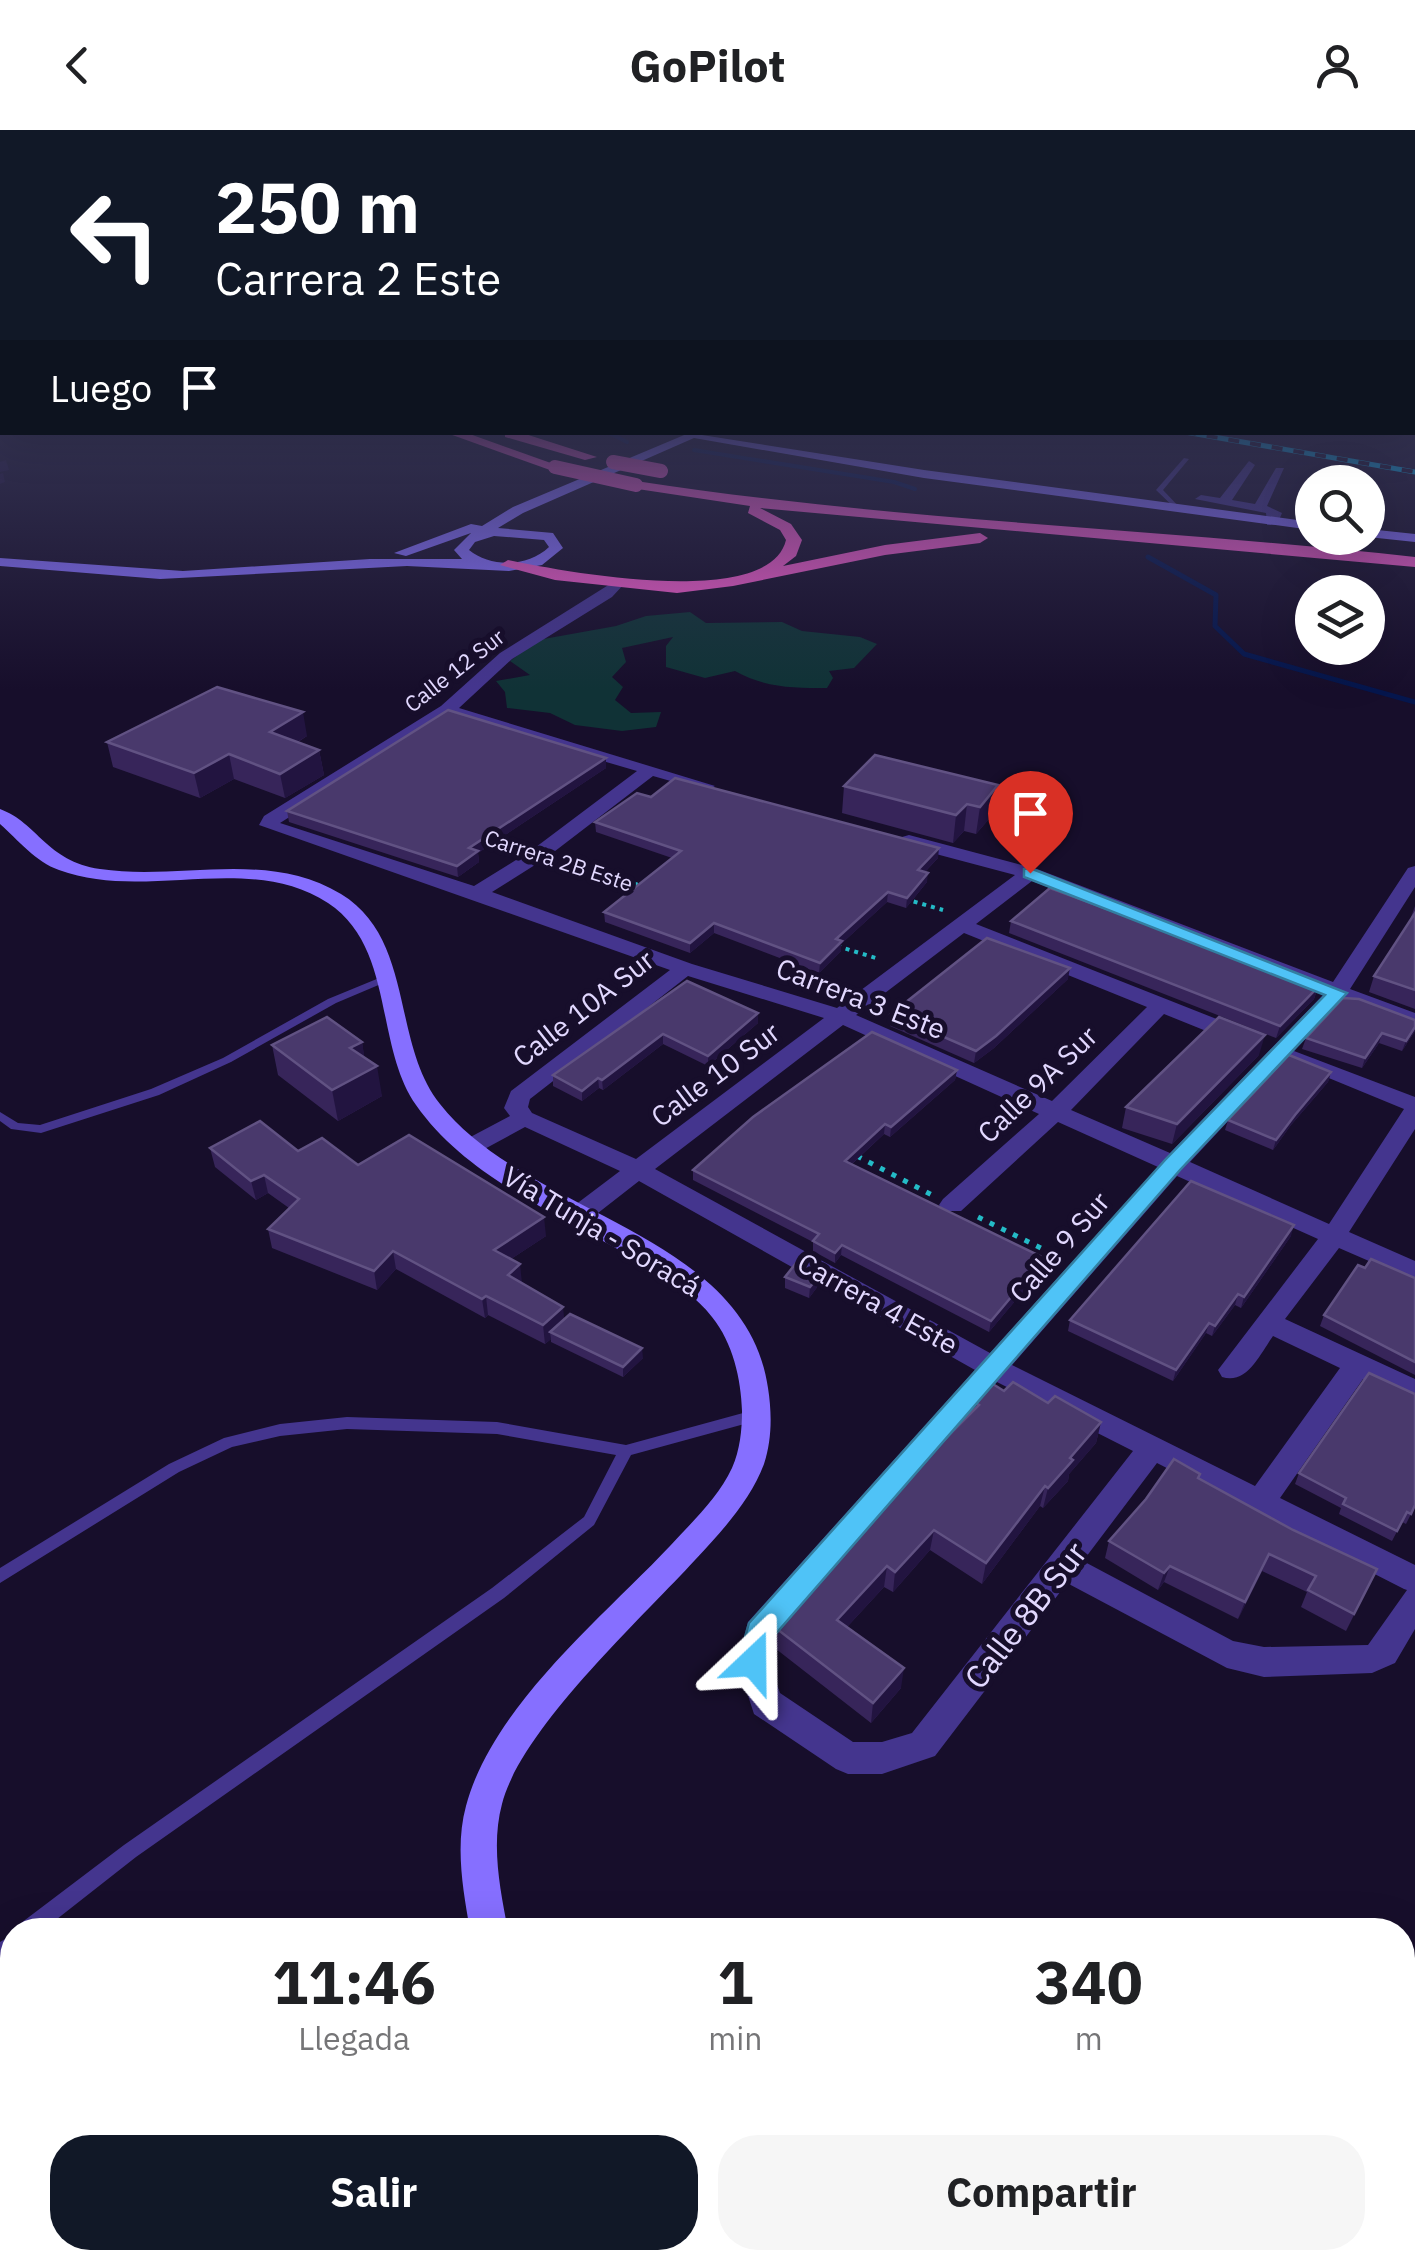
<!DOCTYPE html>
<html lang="es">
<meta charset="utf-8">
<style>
body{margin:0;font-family:"IBM Plex Sans",sans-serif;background:#f6f6f6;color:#202124;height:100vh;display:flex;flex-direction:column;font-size:38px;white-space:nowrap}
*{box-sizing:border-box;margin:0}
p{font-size:32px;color:#757577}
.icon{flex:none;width:55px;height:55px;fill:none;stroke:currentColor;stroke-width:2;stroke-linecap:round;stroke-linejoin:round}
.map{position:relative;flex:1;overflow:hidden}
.side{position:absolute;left:0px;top:1788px;width:1415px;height:352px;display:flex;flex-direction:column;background:#fff;border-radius:40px 40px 0 0;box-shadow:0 10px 40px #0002}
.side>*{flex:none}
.banner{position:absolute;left:0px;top:0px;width:1415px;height:305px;box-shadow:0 10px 40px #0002;background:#111827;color:#fff;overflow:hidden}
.fabs{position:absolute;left:1295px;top:335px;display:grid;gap:20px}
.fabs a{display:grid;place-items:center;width:90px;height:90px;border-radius:50%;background:#fff;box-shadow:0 10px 40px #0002;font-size:50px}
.pin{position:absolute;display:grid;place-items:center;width:85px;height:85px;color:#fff;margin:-102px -42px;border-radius:50% 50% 50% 0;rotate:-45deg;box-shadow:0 0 10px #0007}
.pin .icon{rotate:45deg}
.me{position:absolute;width:110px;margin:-55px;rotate:23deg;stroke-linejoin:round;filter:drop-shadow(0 0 8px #0008)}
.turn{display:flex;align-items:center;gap:35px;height:210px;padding:0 50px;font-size:45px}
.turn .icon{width:130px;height:130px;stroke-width:2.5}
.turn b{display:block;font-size:70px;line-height:85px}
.then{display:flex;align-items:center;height:95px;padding:0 50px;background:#0003;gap:20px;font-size:38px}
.eta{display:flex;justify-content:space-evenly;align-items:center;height:170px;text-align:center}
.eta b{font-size:60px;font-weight:700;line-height:70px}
.button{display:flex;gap:20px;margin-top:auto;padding:20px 50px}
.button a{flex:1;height:115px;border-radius:40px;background:#111827;color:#fff;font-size:40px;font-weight:700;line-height:115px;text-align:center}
.button a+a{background:#f6f6f6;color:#202124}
header{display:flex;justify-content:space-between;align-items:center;height:130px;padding:0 50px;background:#fff;font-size:45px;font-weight:700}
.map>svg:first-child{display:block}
.green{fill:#103236}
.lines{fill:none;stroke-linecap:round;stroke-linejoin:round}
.stream-far1{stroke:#05164d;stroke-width:4}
.stream{stroke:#05164d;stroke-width:5}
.path-far1{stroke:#24bbc7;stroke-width:4;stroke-dasharray:4 5;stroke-linecap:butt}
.path{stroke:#24bbc7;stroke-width:5;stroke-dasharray:5 8;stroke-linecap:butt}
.service{fill:#44358e;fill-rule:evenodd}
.minor{fill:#44358e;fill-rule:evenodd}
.secondary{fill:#866fff;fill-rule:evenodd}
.trunk{fill:#ec59c7;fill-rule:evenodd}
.rail-casing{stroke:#04c5ff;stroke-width:5}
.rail{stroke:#170e2b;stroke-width:4;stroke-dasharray:11;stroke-linecap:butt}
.trunk-bridge{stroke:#ec59c7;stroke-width:14}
.wall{fill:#37255a}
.shaded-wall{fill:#221440}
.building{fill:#49396c;stroke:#615283;stroke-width:2.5}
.route{fill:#4fc3f7;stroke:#337fa1;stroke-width:2.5}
.labels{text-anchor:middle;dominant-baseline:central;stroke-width:10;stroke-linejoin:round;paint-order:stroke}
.far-street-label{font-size:22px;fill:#e2d8ff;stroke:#170e2b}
.street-label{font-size:28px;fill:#e2d8ff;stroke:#170e2b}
.near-street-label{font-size:32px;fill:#e2d8ff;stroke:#170e2b}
</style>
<header><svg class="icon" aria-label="back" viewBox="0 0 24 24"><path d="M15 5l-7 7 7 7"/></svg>GoPilot<svg class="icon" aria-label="person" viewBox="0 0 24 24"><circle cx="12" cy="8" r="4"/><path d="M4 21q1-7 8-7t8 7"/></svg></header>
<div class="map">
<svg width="1415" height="2138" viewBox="0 0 1415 2138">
<rect width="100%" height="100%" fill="#170e2b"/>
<!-- green -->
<path class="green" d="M690,482L706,493L782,492L802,501L860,507L877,514L854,538L829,541L833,548L827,558C794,558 765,558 735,541L705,548L666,537V516L673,507L622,518L626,532L612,547L623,557L615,570L631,583L661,582L656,597L622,601L575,595L550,583L507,578L505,562L496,551L530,545L510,531L538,510L616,496L646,486Z"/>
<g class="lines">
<!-- stream-far1 -->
<g class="stream-far1">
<polyline points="607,302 627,312"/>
<polyline points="694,320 894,352 915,359"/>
</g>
<!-- stream -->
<polyline class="stream" points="1148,427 1216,465 1215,496 1244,524 1415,572"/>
<!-- path-far1 -->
<g class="path-far1">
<polyline points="565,732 645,757"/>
<polyline points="905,769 943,780"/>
<polyline points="837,816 879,829"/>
</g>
<!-- path -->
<g class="path">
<polyline points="857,1026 932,1065"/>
<polyline points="978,1087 1057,1126"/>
</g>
<!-- service -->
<g class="service">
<polygon points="1184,328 1189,329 1163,360 1181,379 1181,381 1179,382 1156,360"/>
<polygon points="384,846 388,847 388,851 336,873 231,932 159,965 41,1003 11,999 0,991 0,982 18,993 40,995 151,959 223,928 328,869"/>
<polygon points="754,1280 759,1282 761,1286 759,1290 631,1325 594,1395 504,1468 136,1727 43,1800 19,1800 21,1793 124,1715 492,1458 584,1387 616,1325 497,1304 347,1299 280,1306 232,1317 179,1342 0,1453 0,1438 169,1334 224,1308 280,1294 347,1287 497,1292 626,1315"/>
<polygon points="12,1805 12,1826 0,1834 0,1812"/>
</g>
<!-- minor -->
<g class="minor">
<polygon points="1249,331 1255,335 1232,370 1255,374 1276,338 1284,338 1267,376 1282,383 1277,395 1267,395 1266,383 1195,369 1201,365 1220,368"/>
<path d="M618,449L625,453L612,467L512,529L459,578L715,656L706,661L653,646L546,728L492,762L692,834L837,878L1015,745L902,715V707L909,705L1037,739L1333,852L1408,738L1415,736V757L1350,859L1415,883V898L1342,870L1294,921L1415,967V999L1349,1102L1415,1131V1151L1339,1118L1285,1189L1415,1249V1272L1363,1249L1280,1368L1415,1435V1499L1395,1533L1372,1543L1264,1547L1227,1538L1067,1453L935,1626L882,1644H848L836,1639L754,1584L737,1532L748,1492L975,1240L639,1051L589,1090H571L567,1084L571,1078L620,1041L525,997L479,1022H461L458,1017L461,1012L510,986L504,978L511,961L670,840L259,695L264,686L441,576L500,523ZM449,586L637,641L532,720L474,756L280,693ZM1032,751L1324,864L1170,1023L1071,980L1164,884L1231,911H1247L1250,906L1247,901L976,794ZM964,803L1147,877L1052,971L856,885ZM688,846L824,888L636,1029L532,983L528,977L530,969ZM843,895L1039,984L943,1069L939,1075L943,1081H961L1058,992L1158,1037L990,1223L655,1039ZM1285,930L1404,979L1329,1094L1190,1032ZM1177,1046L1318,1109L1218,1240L1222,1247C1247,1255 1260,1224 1273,1206L1340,1238L1255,1356L1012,1235ZM997,1252L1133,1321L912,1603L882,1612H853L780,1563L769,1532L774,1508ZM1157,1333L1404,1459L1407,1460L1368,1515L1264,1517L1233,1511L1083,1431Z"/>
</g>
<!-- secondary -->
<g class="secondary">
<path d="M689,303L924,340L1312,392V400L924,348L694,308L523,383L498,398L553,403L563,418L542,435L509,441L407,436L160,449L0,436V428L183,441L370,429H462L454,420L471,403L406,426L394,423L471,394L482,396L513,377ZM494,406L544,410L549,417C528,437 491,438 469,420L475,412Z"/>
<polygon points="1368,399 1415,404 1415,412 1368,407"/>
<path d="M0,679C38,693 46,731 100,739C180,751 266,719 341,764C415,809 391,913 440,974C528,1086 745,1101 768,1258C772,1283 772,1310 764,1334C750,1371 722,1401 695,1430C641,1489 521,1599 502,1674C491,1715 500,1759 508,1800H470C463,1760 455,1716 466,1676C492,1577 602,1488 670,1416C692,1392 718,1368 732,1338C740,1320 742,1300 742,1281C741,1249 733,1213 712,1187C692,1161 661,1144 633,1128C559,1084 467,1048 416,975C374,915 395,817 328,773C248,721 145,772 59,740C36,732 18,710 0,694Z"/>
<polygon points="1216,2128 1266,2128 1271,2138 1221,2138"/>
</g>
<!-- trunk -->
<g class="trunk">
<polygon points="444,302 464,302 562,337 550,340"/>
<polygon points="505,302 519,302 597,327 585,330 505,307"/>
<path d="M636,351C894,391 1155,398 1415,427V437L760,378L791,394L802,410L796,426L783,436L885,415L980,403L988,408L980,413L885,425L733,456L677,463L555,450L500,435L508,430C561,441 769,481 786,410L780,400L748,383L750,376L631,358V352Z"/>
</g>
<defs>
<polyline id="rail" points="1185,302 1415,342"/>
</defs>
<!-- rail casing -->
<use href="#rail" class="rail-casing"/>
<!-- rail -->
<use href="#rail" class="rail"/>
<!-- trunk-bridge -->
<g class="trunk-bridge">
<polyline points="613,332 661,341"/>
<polyline points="555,337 636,355"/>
</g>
</g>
<!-- wall -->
<g class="wall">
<polygon points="307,606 298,612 319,620 324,645 285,668 234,649 200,668 113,637 107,612"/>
<polygon points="606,628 606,638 478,723 479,732 458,747 289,692 287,681"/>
<polygon points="998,655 995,682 976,704 964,701 953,713 842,683 844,656"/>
<polygon points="595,692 938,728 925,742 927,752 906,778 887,772 841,814 841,821 819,843 714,803 690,823 605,792 604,782 672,728 596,702"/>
<polygon points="1415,776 1415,879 1369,862 1374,846 1410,790"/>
<polygon points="1011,791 1318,857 1314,869 1276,908 1009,803"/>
<polygon points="1068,849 994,918 974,933 890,896 891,884"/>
<polygon points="687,851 758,883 758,893 708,936 663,914 603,960 599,958 582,971 553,956 553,945"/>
<polygon points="1415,901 1402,921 1379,913 1362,938 1302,919 1306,908"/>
<polygon points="362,912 364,927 382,966 338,991 278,945 272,915"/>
<polygon points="1259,925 1172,1014 1122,998 1126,977"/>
<polygon points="957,940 955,950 890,1007 884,1004 852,1034 1044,1128 1042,1139 989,1202 841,1125 835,1133 813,1121 813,1112 693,1050 693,1040"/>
<polygon points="1331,942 1328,952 1291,995 1273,1020 1225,1000 1228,990"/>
<polygon points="210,1018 298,1021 358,1035 546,1106 511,1129 522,1153 564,1190 643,1228 623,1247 551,1212 551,1209 545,1214 488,1185 485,1188 396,1139 377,1160 272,1118 268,1099 289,1078 268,1063 256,1070 215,1037"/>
<polygon points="1291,1106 1241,1178 1235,1175 1212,1206 1206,1203 1173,1251 1068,1201 1070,1190"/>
<polygon points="1365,1138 1415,1148 1415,1245 1320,1196 1324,1185"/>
<polygon points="785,1147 818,1156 809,1168 785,1158"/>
<polygon points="1004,1261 1048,1273 1101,1292 1096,1313 1069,1344 1068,1351 1043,1378 1040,1376 982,1454 930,1420 893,1462 884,1457 847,1497 901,1558 871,1593 776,1519 777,1499 931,1323 969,1285 971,1270"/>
<polygon points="1299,1343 1415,1376 1406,1394 1402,1392 1392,1411 1339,1384 1341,1378 1295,1354"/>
<polygon points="1199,1349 1293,1400 1377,1439 1346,1501 1301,1477 1307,1462 1262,1441 1238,1489 1164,1452 1158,1460 1105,1428 1109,1411 1146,1369"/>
</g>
<!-- shaded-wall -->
<g class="shaded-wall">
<polygon points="6,330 9,340 0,342 0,332"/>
<polygon points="3,343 5,352 0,354 0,344"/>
<polygon points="303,582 307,606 274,626 270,602"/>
<polygon points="319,620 324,645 285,668 280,644"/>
<polygon points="229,624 234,649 200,668 194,643"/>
<polygon points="606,628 606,638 478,723 479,732 458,747 457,736 469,718"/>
<polygon points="998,655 995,682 976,704 980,677"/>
<polygon points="967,674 964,701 953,713 956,685"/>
<polygon points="939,718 938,728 917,750 918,740"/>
<polygon points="928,743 927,752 906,778 907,768"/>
<polygon points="888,762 887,772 841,814 841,821 819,843 820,833 836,809"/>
<polygon points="714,793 714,803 690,823 690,813"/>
<polygon points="1070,838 1068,849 994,918 974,933 976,921"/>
<polygon points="1318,857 1314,869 1276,908 1280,896"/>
<polygon points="758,883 758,893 708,936 708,926"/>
<polygon points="1415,897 1415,901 1402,921 1406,911"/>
<polygon points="1382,903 1379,913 1362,938 1365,928"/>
<polygon points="663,904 663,914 603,960 602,950"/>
<polygon points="1265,905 1259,925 1172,1014 1177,994"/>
<polygon points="362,912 367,942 350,918"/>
<polygon points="377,936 382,966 338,991 332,960"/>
<polygon points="957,940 955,950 890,1007 891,997"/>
<polygon points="1331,942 1328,952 1291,995 1273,1020 1276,1010 1295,985"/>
<polygon points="598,948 599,958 582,971 582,961"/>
<polygon points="885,994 884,1004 844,1041 845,1031"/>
<polygon points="264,1045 268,1063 256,1070 251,1051"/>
<polygon points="544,1087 546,1106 496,1139 494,1120"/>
<polygon points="1294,1095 1291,1106 1241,1178 1244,1167"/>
<polygon points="842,1115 841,1125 835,1133 835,1123"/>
<polygon points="393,1121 396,1139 377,1160 374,1141"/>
<polygon points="1044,1128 1042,1139 989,1202 991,1191"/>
<polygon points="520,1134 522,1153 508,1145"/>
<polygon points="819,1146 818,1156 809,1168 810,1157"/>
<polygon points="1238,1164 1235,1175 1212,1206 1215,1196"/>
<polygon points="486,1166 488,1185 485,1188 482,1169"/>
<polygon points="563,1177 565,1196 550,1202 551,1209 545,1214 543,1195"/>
<polygon points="1209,1193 1206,1203 1173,1251 1176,1240"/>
<polygon points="642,1218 643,1228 623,1247 623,1237"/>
<polygon points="1101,1292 1096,1313 1069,1344 1068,1351 1043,1378 1048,1358 1070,1328"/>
<polygon points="1045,1356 1040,1376 982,1454 986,1433"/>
<polygon points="934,1400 930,1420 893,1462 895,1442"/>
<polygon points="1269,1424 1262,1441 1238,1489 1245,1472"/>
<polygon points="887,1436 884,1457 835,1510 837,1490"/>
<polygon points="1170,1436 1164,1452 1158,1460 1164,1443"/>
<polygon points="904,1538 901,1558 871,1593 873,1573"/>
</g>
<!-- building -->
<g class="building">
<polygon points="217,557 303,582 270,602 319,620 280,644 229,624 194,643 107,612"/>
<polygon points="448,580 606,628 469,718 478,721 457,736 287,681"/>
<polygon points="875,625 998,655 980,677 967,674 956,685 844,656"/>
<polygon points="675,648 939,718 918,740 928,743 907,768 888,762 836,809 842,811 820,833 714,793 690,813 604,782 681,721 595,692 637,663 651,667"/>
<polygon points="1050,758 1318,857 1280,896 1011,791"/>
<polygon points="1415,783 1415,860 1374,846"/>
<polygon points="987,808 1070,838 996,906 976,921 891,884"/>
<polygon points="687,851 758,883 708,926 663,904 602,950 598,948 582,961 553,945"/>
<polygon points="1343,868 1359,869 1415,890 1415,897 1406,911 1382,903 1365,928 1306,908"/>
<polygon points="327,887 362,912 350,918 377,936 332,960 272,915"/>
<polygon points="1219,887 1265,905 1177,994 1126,977"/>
<polygon points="872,902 957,940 891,997 885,994 845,1031 1044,1128 991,1191 842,1115 835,1123 813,1111 819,1104 693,1040 753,987"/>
<polygon points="1289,925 1331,942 1295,985 1276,1010 1228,990"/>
<polygon points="260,991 298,1021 322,1008 358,1035 409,1005 544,1087 494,1120 520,1134 508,1145 563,1177 543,1195 486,1166 482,1169 393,1121 374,1141 268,1099 299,1069 264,1045 251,1051 210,1018"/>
<polygon points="1191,1051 1294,1095 1244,1167 1238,1164 1215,1196 1209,1193 1176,1240 1070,1190"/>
<polygon points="1371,1129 1415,1148 1415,1232 1324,1185 1358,1135 1365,1138"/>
<polygon points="796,1133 819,1146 810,1157 785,1147"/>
<polygon points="570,1184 642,1218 623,1237 550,1202"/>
<polygon points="1369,1243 1415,1264 1415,1375 1411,1384 1407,1382 1397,1401 1343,1374 1346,1368 1299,1343"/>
<polygon points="988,1251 1004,1261 1013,1252 1048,1273 1055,1266 1101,1292 1070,1328 1073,1330 1048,1358 1045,1356 986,1433 934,1400 895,1442 887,1436 837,1490 904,1538 873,1573 777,1499 779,1489 927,1320 931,1323 979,1275 971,1270"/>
<polygon points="1174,1329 1200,1344 1198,1348 1293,1400 1377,1439 1354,1484 1308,1460 1316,1446 1269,1424 1245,1472 1170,1436 1164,1443 1109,1411 1146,1369"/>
</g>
<!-- sky -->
<linearGradient id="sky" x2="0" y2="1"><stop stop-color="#0d0818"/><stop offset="0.47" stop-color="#363655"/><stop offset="1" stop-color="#363655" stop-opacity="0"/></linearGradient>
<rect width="1415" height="560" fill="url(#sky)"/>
<!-- route -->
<polygon class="route" points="1030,738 1347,863 1180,1040 773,1507 764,1542 753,1546 742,1542 738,1532 749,1493 1165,1030 1325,865 1024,747 1024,739"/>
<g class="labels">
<!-- far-street labels -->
<g class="far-street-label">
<text transform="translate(454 540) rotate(-38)">Calle 12 Sur</text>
<text transform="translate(559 730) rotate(18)">Carrera 2B Este</text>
</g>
<!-- street labels -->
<g class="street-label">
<text transform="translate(861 868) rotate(21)">Carrera 3 Este</text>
<text transform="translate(583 878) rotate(-38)">Calle 10A Sur</text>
<text transform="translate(715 944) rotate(-37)">Calle 10 Sur</text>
<text transform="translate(1037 954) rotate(-44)">Calle 9A Sur</text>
<text transform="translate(602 1101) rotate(31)">Vía Tunja - Soracá</text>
<text transform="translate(1059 1117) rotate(-49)">Calle 9 Sur</text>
<text transform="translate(878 1173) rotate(29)">Carrera 4 Este</text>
</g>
<!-- near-street labels -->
<g class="near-street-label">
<text transform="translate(1025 1485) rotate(-52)">Calle 8B Sur</text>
</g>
</g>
</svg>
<div class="fabs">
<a><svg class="icon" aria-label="search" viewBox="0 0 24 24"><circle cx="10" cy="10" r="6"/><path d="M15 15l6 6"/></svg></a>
<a><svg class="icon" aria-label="layers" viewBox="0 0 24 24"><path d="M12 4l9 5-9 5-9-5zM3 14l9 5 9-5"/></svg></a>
</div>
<div class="pin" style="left:1030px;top:743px;background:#d93025"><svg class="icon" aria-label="arrive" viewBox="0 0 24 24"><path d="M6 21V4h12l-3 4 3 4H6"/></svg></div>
<svg class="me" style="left:753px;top:1532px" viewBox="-20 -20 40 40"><path d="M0-17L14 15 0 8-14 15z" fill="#4fc3f7" stroke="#fff" stroke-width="4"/></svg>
<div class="banner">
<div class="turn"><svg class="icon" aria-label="left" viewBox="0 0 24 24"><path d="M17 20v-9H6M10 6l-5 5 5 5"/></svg><div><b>250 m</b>Carrera 2 Este</div></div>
<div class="then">Luego<svg class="icon" aria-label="arrive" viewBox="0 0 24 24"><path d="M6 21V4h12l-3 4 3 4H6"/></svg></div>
</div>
<section class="side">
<div class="eta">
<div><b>11:46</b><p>Llegada</p></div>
<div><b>1</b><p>min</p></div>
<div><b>340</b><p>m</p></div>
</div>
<div class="button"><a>Salir</a><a>Compartir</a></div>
</section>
</div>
